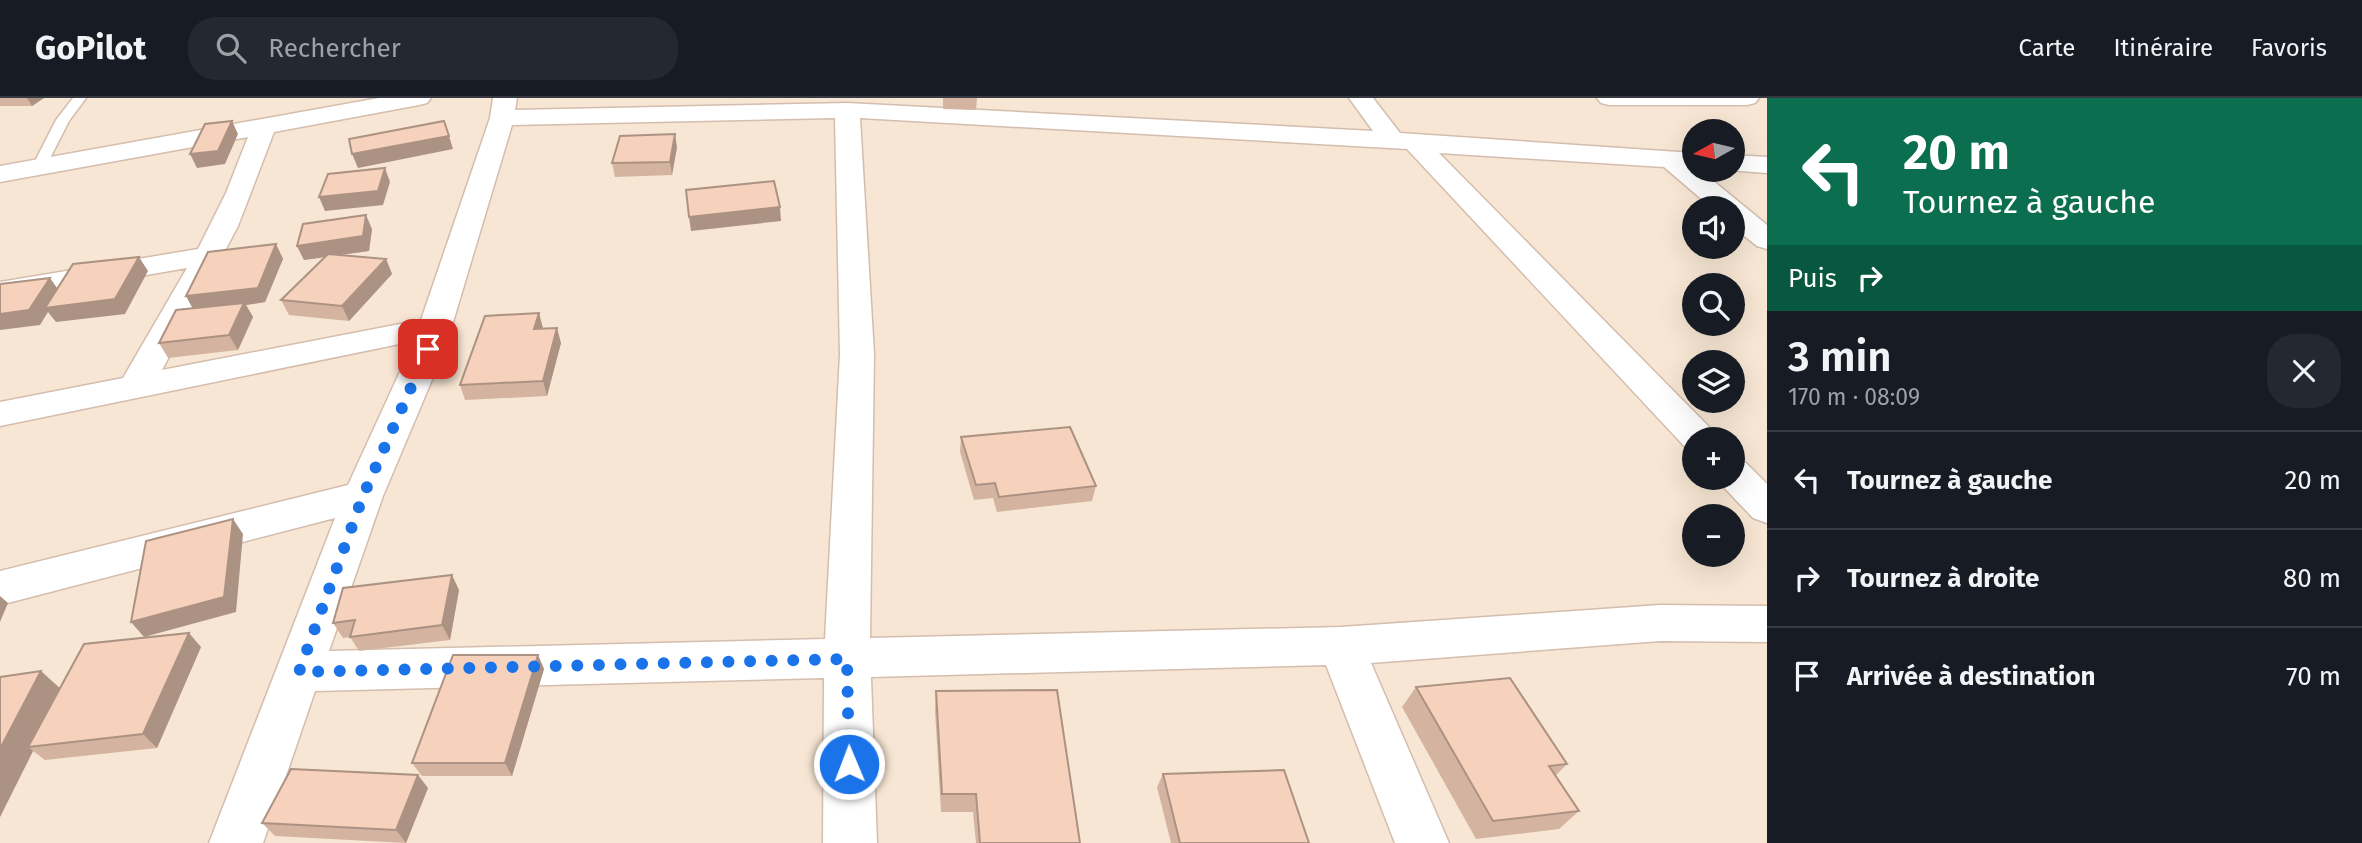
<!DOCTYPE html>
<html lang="fr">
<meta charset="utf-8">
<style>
body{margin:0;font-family:"Fira Sans",sans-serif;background:#242831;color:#f1f3f6;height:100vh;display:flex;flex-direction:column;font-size:26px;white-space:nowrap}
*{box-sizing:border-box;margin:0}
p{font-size:23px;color:#9ea1a6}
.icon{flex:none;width:38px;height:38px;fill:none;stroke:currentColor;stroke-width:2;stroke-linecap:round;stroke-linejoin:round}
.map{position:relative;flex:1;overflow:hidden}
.side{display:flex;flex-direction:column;background:#171b24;width:595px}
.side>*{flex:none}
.hud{background:#0b6e4f;color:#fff;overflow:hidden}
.needle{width:46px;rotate:262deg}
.buttons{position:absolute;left:1682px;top:21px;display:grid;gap:14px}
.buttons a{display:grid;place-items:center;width:63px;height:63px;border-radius:50%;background:#171b24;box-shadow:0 7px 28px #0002;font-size:35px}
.pin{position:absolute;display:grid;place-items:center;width:60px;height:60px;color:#fff;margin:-30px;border-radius:14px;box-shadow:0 4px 10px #0006}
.me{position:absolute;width:77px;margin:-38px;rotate:359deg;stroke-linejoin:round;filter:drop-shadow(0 0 5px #0008)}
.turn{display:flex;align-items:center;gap:24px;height:147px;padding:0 21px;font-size:32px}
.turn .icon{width:91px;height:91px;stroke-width:2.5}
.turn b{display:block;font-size:49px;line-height:60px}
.then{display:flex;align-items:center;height:66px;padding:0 21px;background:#0003;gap:14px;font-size:26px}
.round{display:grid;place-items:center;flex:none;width:74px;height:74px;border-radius:28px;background:#242831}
.overview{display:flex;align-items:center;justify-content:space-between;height:119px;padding:0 21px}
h1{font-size:42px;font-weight:600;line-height:52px}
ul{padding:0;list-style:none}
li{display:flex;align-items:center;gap:21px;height:98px;padding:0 21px;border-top:2px solid #363941}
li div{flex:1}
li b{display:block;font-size:26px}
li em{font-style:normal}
header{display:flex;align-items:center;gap:42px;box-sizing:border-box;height:98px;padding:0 35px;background:#171b24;border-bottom:2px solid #363941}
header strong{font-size:33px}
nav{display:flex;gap:38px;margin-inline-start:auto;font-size:24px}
.search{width:490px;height:63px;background:#242831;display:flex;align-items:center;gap:18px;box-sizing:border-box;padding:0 24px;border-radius:28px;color:#9ea1a6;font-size:26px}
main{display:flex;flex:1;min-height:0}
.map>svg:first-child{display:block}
.residential{fill:#f7e6d3;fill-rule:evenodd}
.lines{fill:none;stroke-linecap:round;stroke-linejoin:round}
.service-casing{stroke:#d4bdad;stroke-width:3}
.minor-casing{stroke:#d4bdad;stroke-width:3}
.service{fill:#fff;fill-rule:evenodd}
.minor{fill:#fff;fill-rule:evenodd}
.wall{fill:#d4b4a1}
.shaded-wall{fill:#ac9283}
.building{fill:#f6d1bb;stroke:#ac9283;stroke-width:2}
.route{stroke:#1a73e8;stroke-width:12;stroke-dasharray:0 21.6}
</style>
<header>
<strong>GoPilot</strong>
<div class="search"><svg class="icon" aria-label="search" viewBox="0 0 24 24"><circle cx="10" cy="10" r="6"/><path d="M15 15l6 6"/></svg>Rechercher</div>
<nav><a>Carte</a><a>Itinéraire</a><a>Favoris</a></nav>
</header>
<main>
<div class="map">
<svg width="1767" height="745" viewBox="0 0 1767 745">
<rect width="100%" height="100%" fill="#fef4e6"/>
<!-- residential -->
<path class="residential" d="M0,0H1767V745H0ZM1694,33H1732V72H1694ZM1694,110H1732V149H1694ZM1694,187H1732V226H1694ZM1694,264H1732V303H1694ZM1694,341H1732V380H1694ZM1694,418H1732V457H1694Z"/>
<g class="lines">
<defs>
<polygon id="service" points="73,0 86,0 69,23 45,70 35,70 33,67 56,22"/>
<g id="minor">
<path d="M379,0H431L427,5L419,7L274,34L238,128L162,272L421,222L490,20L493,0H517L515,12L847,5L1373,33L1349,0H1373L1400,35L1694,55V72H1700L1767,127V151L1757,148L1732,128V110H1712L1664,69L1439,55L1712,332L1717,341H1694V352L1686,350L1407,51L860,20L874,256L870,540L1341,529L1660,507L1767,508V544L1660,543L1371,565L1449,745H1395L1326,567L871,579L877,745H823L824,580L315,593L263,745H209L335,420L0,507V473L348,387L414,243L0,328V304L123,280L187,170L2,202L0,184L198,151L226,95L248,39L0,84V68ZM835,20L840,256L825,541L329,553L383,398L445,251L512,27Z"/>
<polygon points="1597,0 1759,0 1755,5 1747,7 1609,7 1601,5"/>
<polygon points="1732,57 1767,59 1767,75 1727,72 1732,72"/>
<polygon points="1732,361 1746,365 1767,386 1767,425 1753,420 1715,380 1732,380"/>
</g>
</defs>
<!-- service casing -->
<use href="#service" class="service-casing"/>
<!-- minor casing -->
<use href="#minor" class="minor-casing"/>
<!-- service -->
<use href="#service" class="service"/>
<!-- minor -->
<use href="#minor" class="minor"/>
</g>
<!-- wall -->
<g class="wall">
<polygon points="0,0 44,0 32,8 0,8"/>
<polygon points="943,0 977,0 976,12 943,11"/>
<polygon points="677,49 672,77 615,79 612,65"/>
<polygon points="372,131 369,153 339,157 386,161 392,176 349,223 289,217 281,202 325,159 304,162 297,148"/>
<polygon points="276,146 283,161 265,204 246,207 253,219 238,252 168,260 159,245 193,210 186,198"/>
<polygon points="543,230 543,231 561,245 547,298 465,302 460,287"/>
<polygon points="961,339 1096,388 1092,403 997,414 993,400 974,402 960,354"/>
<polygon points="459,492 450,542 359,553 350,539 343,540 333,525"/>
<polygon points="201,549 157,650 45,662 33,653 0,719 0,579 60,590"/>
<polygon points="538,557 544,571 512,678 422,678 412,665"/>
<polygon points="1416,589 1567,666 1555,678 1579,713 1559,731 1476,741 1402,609"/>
<polygon points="936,593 1080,745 976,745 973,714 941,714 935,612"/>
<polygon points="1163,676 1309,745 1171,745 1157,689"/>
<polygon points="428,690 406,745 275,738 262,725"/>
</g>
<!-- shaded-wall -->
<g class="shaded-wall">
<polygon points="27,0 44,0 32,8"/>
<polygon points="232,23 238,36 225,66 197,70 190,56"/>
<polygon points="675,36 677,49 672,77 670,64"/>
<polygon points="449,38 453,51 358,70 352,56"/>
<polygon points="385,70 390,84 383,107 325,113 319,99"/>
<polygon points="780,109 781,123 691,133 689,119"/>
<polygon points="366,117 372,131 369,153 304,162 297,148"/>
<polygon points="276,146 283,161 265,204 246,207 253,219 238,252 229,237 194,213 186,198"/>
<polygon points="139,159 148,173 125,216 56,224 48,214 40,227 0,232 0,216 50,180 60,194"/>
<polygon points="386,161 392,176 349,223 342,208"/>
<polygon points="539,215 543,230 539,246 534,231"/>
<polygon points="557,230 561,245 547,298 543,283"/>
<polygon points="233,421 243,436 236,514 144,539 131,524"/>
<polygon points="452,477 459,492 450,542 442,527"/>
<polygon points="0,498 8,505 0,524"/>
<polygon points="189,535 201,549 157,650 143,636"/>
<polygon points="538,557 544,571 512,678 505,665"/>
<polygon points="41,573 63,593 28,649 33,653 0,719 0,651"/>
<polygon points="418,677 428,690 406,745 396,732"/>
</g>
<!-- building -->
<g class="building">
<polygon points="232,23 218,53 190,56 205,26"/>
<polygon points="444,23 449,38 352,56 349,41"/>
<polygon points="675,36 670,64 612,65 620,38"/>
<polygon points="385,70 378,93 319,99 328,76"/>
<polygon points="774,83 780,109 689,119 686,92"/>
<polygon points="366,117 363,138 297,148 303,126"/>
<polygon points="276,146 258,190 186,198 208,154"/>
<polygon points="328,156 386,161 342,208 281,202"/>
<polygon points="139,159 115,201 45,210 73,166"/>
<polygon points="50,180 29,212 0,216 0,186"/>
<polygon points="244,205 229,237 159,245 176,212"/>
<polygon points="539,215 534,231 557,230 543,283 460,287 485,218"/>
<polygon points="1070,329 1096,388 999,399 995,385 976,387 961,339"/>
<polygon points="233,421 224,499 131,524 146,443"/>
<polygon points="452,477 442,527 350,539 355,522 333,525 343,490"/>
<polygon points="189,535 143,636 28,649 84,546"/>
<polygon points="453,557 538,557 505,665 412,665"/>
<polygon points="41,573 0,651 0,579"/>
<polygon points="1510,580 1567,666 1549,668 1579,713 1493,723 1416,589"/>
<polygon points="1057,592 1080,745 980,745 976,696 942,696 936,593"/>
<polygon points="291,671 418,677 396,732 262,725"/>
<polygon points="1284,672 1309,745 1180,745 1163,676"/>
</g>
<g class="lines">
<!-- route -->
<polyline class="route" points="428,251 363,398 299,574 847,561 849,666"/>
</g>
</svg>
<div class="buttons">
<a><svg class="needle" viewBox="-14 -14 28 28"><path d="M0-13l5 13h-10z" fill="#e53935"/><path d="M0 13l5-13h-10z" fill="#9ea1a6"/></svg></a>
<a><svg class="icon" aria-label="sound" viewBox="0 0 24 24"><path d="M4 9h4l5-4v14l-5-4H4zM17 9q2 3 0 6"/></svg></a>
<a><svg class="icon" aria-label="search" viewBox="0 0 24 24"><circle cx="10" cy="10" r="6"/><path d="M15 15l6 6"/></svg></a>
<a><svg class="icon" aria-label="layers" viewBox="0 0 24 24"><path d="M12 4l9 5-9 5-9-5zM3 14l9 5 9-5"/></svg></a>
<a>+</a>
<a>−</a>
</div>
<div class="pin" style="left:428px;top:251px;background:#d93025"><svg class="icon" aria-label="arrive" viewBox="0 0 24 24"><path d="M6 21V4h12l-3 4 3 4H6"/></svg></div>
<svg class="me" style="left:849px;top:666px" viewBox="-20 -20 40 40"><circle r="17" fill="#1a73e8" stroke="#fff" stroke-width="3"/><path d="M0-11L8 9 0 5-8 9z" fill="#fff"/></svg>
</div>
<section class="side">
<div class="hud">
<div class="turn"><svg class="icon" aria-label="left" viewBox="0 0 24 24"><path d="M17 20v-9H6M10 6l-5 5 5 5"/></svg><div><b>20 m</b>Tournez à gauche</div></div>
<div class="then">Puis<svg class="icon" aria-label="right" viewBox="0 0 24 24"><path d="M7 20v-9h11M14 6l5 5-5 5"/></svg></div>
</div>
<div class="overview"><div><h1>3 min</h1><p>170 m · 08:09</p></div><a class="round"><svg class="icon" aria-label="close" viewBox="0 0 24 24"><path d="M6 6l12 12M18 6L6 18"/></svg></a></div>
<ul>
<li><svg class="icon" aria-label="left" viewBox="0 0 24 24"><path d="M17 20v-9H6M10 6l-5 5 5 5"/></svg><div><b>Tournez à gauche</b></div><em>20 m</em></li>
<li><svg class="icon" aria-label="right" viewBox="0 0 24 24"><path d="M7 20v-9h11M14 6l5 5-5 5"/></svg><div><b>Tournez à droite</b></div><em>80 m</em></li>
<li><svg class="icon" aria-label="arrive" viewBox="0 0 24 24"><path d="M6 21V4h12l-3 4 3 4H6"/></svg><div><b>Arrivée à destination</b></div><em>70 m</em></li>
</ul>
</section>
</main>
